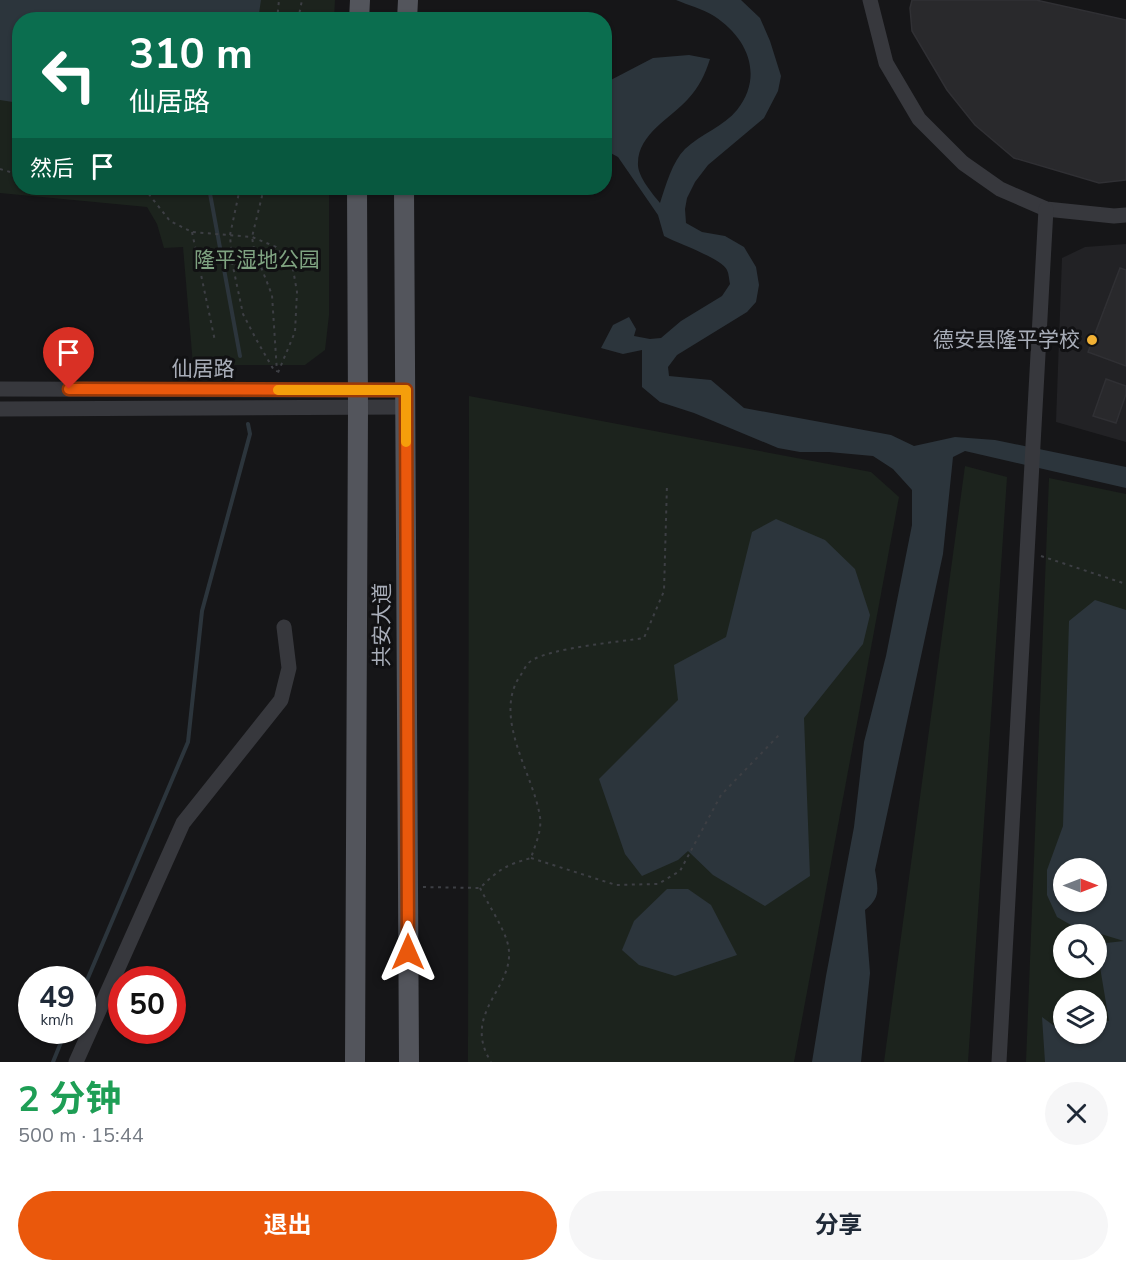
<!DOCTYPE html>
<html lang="zh">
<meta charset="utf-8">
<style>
body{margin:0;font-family:"Nunito Sans","Noto Sans SC",sans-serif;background:#f6f6f7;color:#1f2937;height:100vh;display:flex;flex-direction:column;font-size:22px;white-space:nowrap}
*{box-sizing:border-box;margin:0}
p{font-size:20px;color:#747a83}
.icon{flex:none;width:33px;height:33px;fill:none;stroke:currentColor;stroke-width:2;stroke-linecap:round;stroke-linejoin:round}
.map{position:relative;height:1062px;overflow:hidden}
.side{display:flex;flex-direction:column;background:#fff;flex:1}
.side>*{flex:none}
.top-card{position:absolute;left:12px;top:12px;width:600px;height:183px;border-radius:24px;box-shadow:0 2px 4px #0004;background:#0b6e4f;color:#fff;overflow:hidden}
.needle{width:39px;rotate:90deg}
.tools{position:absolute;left:1053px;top:858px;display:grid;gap:12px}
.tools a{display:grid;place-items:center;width:54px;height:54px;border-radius:50%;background:#fff;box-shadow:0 2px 4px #0004;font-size:30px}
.speed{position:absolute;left:18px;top:966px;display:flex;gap:12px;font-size:30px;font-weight:700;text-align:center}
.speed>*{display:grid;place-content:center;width:78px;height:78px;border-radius:50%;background:#fff;box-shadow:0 2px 4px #0004;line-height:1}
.speed small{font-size:15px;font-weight:400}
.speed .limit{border:9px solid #d22;background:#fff;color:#111}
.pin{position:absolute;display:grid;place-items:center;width:51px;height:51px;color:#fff;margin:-62px -26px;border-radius:50% 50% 50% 0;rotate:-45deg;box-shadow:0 0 6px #0007}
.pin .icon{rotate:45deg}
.me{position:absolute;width:66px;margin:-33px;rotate:0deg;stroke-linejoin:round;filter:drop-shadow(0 0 4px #0008)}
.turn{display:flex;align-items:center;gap:21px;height:126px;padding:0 18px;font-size:27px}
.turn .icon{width:78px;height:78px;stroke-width:2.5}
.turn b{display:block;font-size:42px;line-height:51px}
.then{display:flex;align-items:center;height:57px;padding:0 18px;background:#0003;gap:12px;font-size:22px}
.round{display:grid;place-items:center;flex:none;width:63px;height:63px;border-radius:32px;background:#f6f6f7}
.head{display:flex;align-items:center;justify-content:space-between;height:102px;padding:0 18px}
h1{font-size:36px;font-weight:700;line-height:45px;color:#1e9e55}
.button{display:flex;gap:12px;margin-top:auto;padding:12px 18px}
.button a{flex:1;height:69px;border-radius:36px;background:#ea580c;color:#fff;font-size:24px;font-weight:700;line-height:69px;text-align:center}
.button a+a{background:#f6f6f7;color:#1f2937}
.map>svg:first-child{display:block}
.built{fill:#222225}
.green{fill:#1c231d;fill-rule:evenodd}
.water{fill:#2c353c;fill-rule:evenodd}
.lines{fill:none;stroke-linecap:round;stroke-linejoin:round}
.stream{stroke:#2c353c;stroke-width:4}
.building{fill:#29292c;stroke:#303034;stroke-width:1.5}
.path{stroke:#3d3f44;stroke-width:2;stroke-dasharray:3 4.5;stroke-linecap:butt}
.minor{stroke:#37383d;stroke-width:15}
.major{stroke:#53555c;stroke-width:20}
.route-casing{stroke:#983908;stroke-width:15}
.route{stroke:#ea580c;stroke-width:10}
.slow{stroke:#f59e0b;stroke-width:10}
.poi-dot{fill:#f2b134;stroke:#111113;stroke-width:2}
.labels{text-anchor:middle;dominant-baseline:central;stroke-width:6;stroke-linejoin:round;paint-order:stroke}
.park-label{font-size:21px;fill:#7fa381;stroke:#111113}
.poi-label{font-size:21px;fill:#a8adb8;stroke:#111113;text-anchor:end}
.street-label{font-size:21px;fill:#a8adb8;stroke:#111113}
</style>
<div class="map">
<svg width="1126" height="1062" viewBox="0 0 1126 1062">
<rect width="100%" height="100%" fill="#161618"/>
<!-- built -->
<polygon class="built" points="1126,244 1126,442 1056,422 1062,258 1085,247"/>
<!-- green -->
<g class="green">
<polygon points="0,0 335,0 334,19 20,20 20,188 329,188 329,315 325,350 305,365 193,365 183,247 164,248 157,224 147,207 0,193"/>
<polygon points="469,396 871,472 899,497 794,1062 468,1062"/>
<polygon points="965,466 1007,477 968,1062 884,1062"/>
<path d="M1049,478L1126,494V1062H1026ZM1064,868H1096V902H1064ZM1064,934H1096V968H1064ZM1064,1000H1096V1034H1064Z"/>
</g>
<!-- water -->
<g class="water">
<polygon points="0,0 261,0 258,20 20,20 19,103 0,100"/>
<path d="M676,0H741L760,18L770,41L781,76L778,91L764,118L708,165L695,182L687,198L685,209L686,223L702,232L725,236L744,247L756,267L759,285L756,302L747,312L677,355L668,367L669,376L711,380L744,408L891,435L914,446L955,437L995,440L1126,467V488L965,451L953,457L943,554L875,870C878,889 881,897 865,910L870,973L861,1062H812L826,976L854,827L864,742L886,656L912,525V490L893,469L873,456L829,452H800L778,448L694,413L660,402L642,387V350L623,354L601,348L613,325L629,317L636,329L634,336L650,339L661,338L681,321L722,296L730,284C729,280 729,274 727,270C721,258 679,244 664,236L658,215L618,157L605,150V83L653,58L689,55L710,59C705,75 699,87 688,99C671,118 638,134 638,163C637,176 652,193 660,203C666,185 672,162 685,149C701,134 724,126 737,110C764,76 748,38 714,16C703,9 688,5 676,0Z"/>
<polygon points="776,519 825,540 855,569 870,615 863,644 804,718 810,876 765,906 713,875 688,851 678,860 642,876 625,854 599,779 678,700 674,665 726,637 752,532"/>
<path d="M1095,600L1126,610V1062H1045L1042,1017L1057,1028L1060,1016H1063L1064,1034H1096L1097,1020L1109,1021L1099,961L1097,960V944L1124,941L1071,925L1057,917L1047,895V870L1063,826L1069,621ZM1096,868V902H1064V868Z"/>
<polygon points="667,889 688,889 711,905 737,955 675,976 639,965 622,950 634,921"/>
</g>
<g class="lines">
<!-- stream -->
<g class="stream">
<polyline points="209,188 240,356"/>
<polyline points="82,992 188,742 202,611 250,434 248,424"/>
<polyline points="53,1062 66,1030"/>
</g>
</g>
<!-- building -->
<g class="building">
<polygon points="912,0 1036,0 1126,20 1126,180 1099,183 1014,158 975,125 947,90 912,31 910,8"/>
<polygon points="1120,268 1126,270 1126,366 1088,352"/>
<polygon points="1106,379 1126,386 1126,394 1116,423 1093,416"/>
</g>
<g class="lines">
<!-- path -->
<g class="path">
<polyline points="277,20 279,0"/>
<polyline points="298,20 302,0"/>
<polyline points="0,169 20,175"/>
<polyline points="144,188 170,221 192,232 252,237 276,247 293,269 297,292 295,332 277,375"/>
<polyline points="240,188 230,235 232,262 243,314 256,339 275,372"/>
<polyline points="264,188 252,237 254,249 272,295 277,372"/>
<polyline points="192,232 215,341"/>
<polyline points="1041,556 1126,584"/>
<polyline points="531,858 616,885 658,884 680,871 721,795 779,735"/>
<path d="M423,887L480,888C499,869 506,865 531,858C535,845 542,831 540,817C534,775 492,718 520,676C523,672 526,664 531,661C550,648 618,642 644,638L664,591L667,484"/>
<path d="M480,888C488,904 502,925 507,941C521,986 459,1010 491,1062"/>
</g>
<!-- minor -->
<g class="minor">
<polyline points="870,0 886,63 919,119 963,163 1000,189 1046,209 1114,216 1126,215"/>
<polyline points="0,389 406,390"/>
<polyline points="0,409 405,407"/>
<polyline points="76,1062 183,823 281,700 289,668 284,627"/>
<polyline points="999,1062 1046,209"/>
</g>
<!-- major -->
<g class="major">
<polyline points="359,20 360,0"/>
<polyline points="407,20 408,0"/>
<polyline points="404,188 409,1062"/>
<polyline points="355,1062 358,408 357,188"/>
</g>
</g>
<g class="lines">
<defs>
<polyline id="route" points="69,389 406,390 408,952"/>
</defs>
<!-- route casing -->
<use href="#route" class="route-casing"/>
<!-- route -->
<use href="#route" class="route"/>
<!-- slow -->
<polyline class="slow" points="278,390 406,390 406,442"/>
</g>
<!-- markers -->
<circle class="poi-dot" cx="1092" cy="340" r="6"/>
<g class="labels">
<!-- park labels -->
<g class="park-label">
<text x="257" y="260">隆平湿地公园</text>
</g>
<!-- poi labels -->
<g class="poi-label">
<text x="1080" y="340">德安县隆平学校</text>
</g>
<!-- street labels -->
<g class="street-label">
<text x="203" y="369">仙居路</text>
<text transform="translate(382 625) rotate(-90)">共安大道</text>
</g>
</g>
</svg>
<div class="tools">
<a><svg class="needle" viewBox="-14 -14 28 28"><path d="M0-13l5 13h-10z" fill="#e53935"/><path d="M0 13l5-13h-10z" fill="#747a83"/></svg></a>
<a><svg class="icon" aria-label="search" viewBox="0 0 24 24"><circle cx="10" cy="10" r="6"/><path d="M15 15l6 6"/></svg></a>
<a><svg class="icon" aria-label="layers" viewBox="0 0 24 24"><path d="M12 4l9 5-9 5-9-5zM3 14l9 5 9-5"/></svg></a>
</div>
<div class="speed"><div>49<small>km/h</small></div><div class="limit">50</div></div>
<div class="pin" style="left:69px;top:389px;background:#d93025"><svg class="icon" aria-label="arrive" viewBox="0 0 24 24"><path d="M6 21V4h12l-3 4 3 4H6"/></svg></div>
<svg class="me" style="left:408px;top:952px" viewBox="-20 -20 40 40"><path d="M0-17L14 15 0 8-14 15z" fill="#ea580c" stroke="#fff" stroke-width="4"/></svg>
<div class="top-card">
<div class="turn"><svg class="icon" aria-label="left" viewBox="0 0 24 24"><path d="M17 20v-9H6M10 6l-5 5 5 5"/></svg><div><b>310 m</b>仙居路</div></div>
<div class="then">然后<svg class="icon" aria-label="arrive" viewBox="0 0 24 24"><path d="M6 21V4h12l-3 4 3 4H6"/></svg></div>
</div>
</div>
<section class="side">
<div class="head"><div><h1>2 分钟</h1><p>500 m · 15:44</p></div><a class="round"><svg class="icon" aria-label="close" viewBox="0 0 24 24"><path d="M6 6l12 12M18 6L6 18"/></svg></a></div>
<div class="button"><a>退出</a><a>分享</a></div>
</section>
